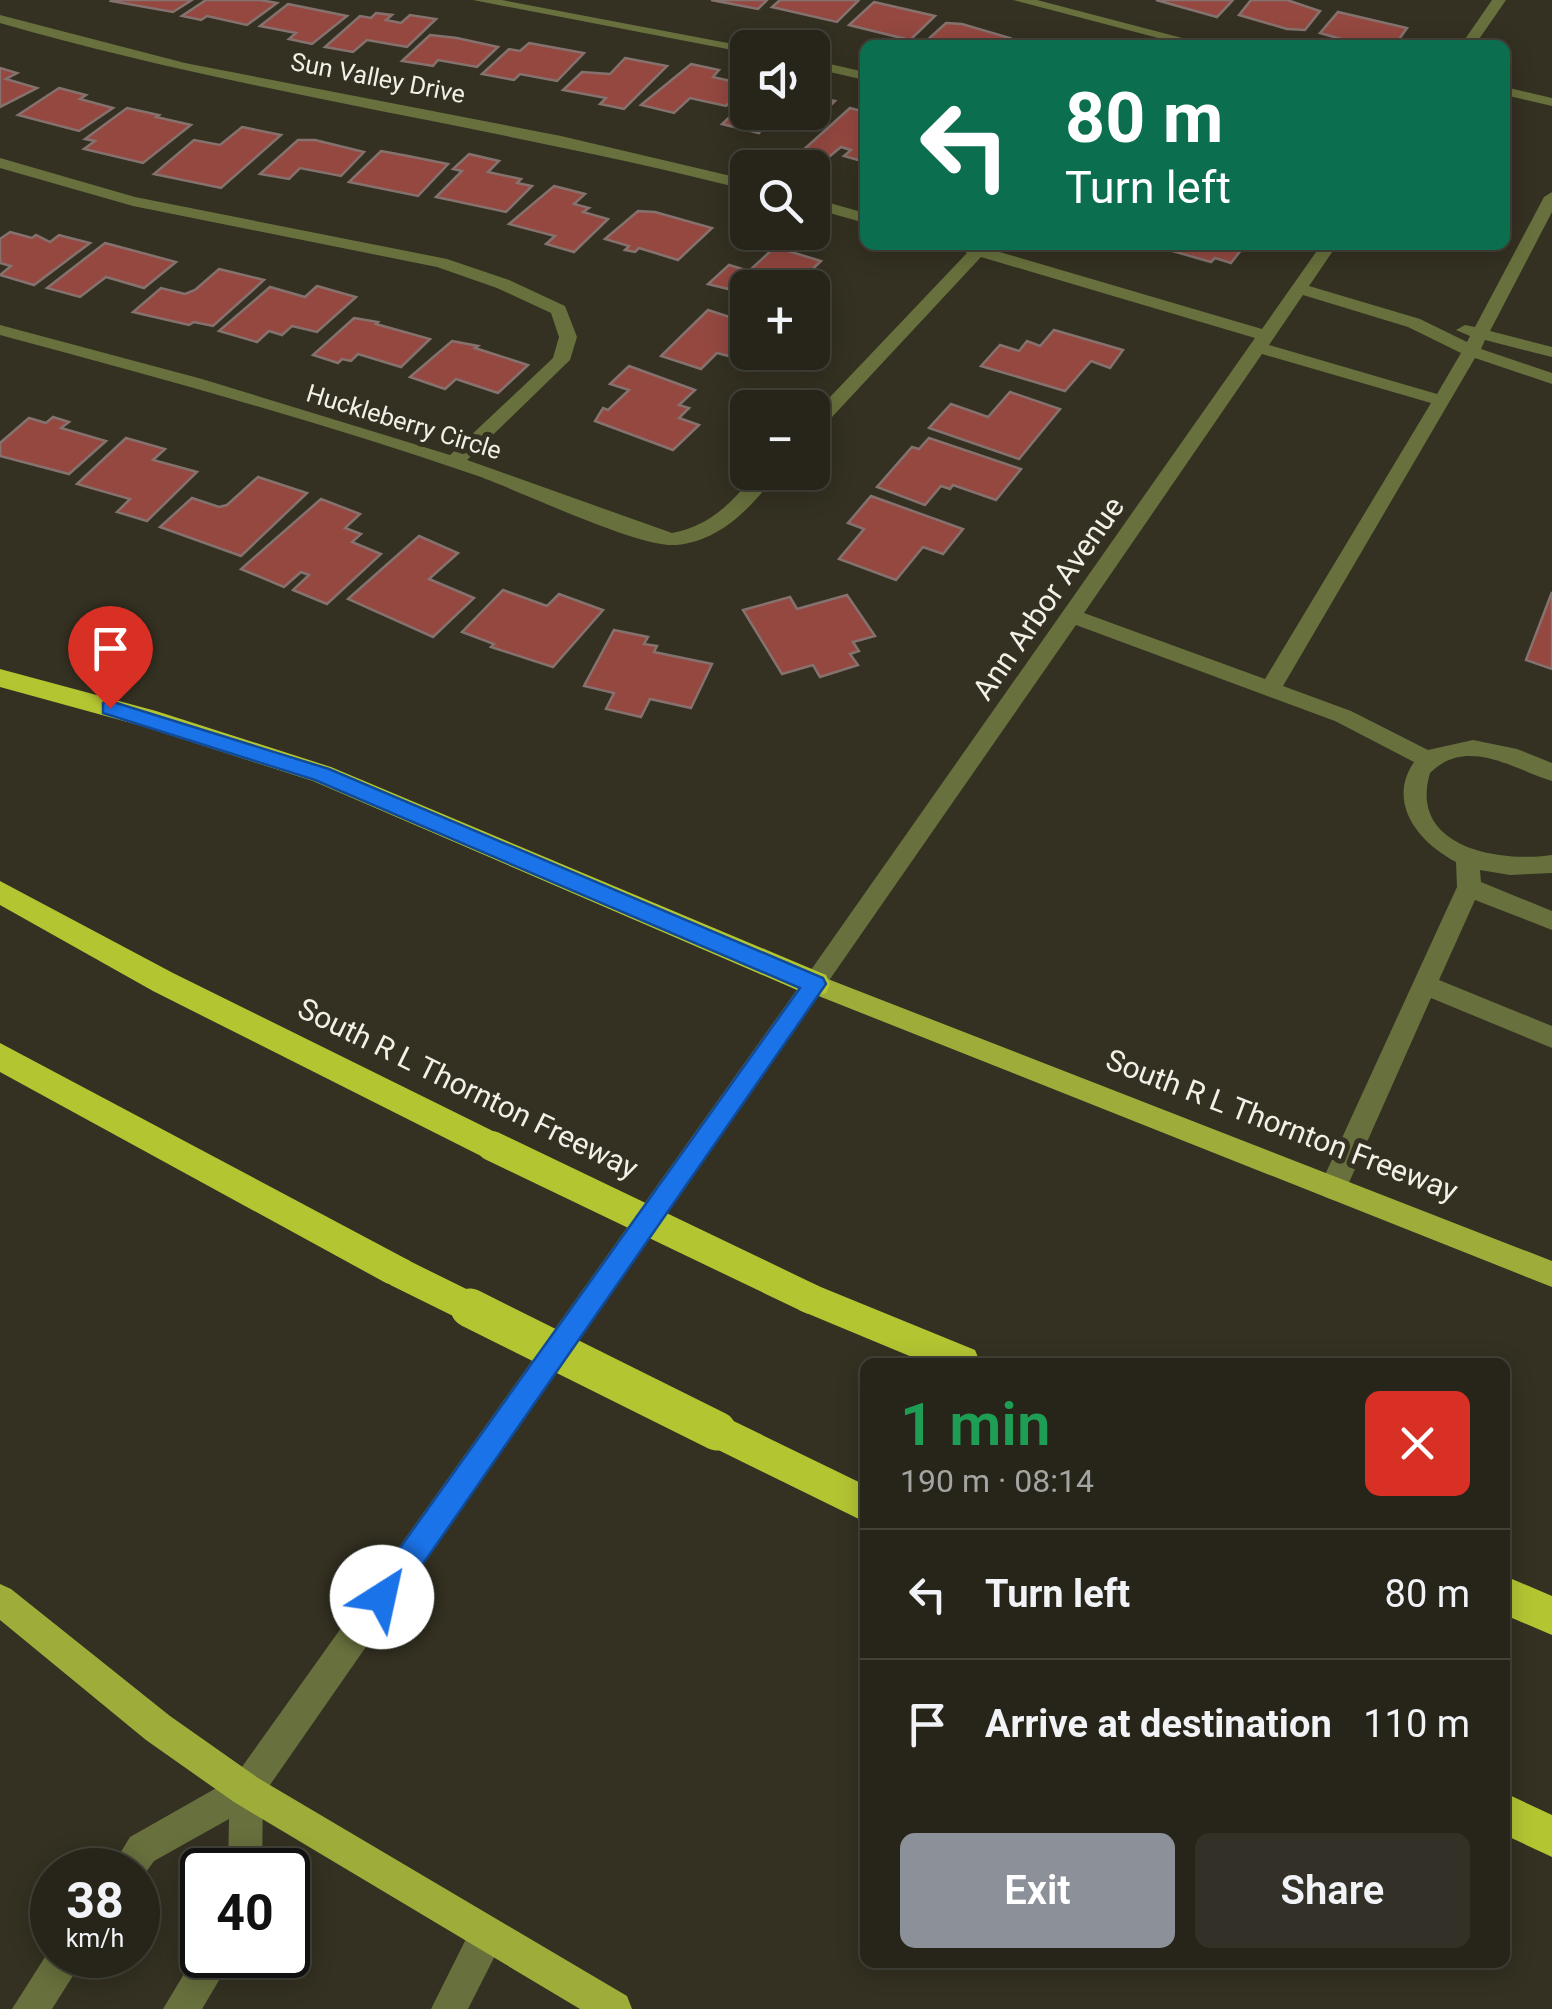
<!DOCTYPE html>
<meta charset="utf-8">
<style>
body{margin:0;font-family:Roboto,sans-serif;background:#333127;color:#f1f3f6;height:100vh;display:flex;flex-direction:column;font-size:38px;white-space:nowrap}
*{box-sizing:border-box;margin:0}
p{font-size:32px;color:#a4a5a2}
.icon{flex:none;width:55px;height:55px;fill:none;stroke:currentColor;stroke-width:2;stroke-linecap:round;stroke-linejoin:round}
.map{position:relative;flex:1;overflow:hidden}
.panel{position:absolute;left:860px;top:1358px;width:650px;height:610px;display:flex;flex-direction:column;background:#27251a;border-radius:15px;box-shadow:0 5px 25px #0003,0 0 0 2px #434239}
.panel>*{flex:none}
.hud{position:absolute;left:860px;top:40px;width:650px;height:210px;border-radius:15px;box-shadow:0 5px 25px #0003,0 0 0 2px #434239;background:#0b6e4f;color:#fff;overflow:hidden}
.controls{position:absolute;left:730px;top:30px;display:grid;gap:20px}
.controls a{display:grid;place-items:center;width:100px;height:100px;border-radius:15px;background:#27251a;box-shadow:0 5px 25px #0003,0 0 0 2px #434239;font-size:50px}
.speed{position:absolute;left:30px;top:1848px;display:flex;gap:20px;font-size:50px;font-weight:700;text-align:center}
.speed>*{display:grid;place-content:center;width:130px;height:130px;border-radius:50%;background:#27251a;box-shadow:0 5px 25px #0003,0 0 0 2px #434239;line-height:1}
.speed small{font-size:25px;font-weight:400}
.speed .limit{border:5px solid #111;border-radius:15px;background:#fff;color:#111}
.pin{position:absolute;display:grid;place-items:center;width:85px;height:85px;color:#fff;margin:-102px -42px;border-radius:50% 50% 50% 0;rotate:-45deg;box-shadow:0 0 10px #0007}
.pin .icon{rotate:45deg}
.me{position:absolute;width:110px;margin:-55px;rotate:35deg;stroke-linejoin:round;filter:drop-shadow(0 0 8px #0008)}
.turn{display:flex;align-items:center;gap:35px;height:210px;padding:0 40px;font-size:45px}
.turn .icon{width:130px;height:130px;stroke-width:2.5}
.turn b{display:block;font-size:70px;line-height:85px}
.round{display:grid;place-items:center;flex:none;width:105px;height:105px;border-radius:15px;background:#333127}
.head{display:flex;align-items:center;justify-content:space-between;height:170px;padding:0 40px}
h1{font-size:60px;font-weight:600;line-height:75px;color:#1e9e55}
.action{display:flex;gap:20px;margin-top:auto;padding:20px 40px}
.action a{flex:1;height:115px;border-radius:15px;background:#8c9099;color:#fff;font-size:40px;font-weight:600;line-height:115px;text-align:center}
.action a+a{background:#333127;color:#f1f3f6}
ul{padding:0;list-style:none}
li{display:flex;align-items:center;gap:30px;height:130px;padding:0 40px;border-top:2px solid #434239}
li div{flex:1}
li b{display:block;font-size:38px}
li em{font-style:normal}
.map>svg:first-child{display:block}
.building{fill:#944840;stroke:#85726f;stroke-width:2.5}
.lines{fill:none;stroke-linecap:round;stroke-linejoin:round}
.minor{fill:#68703d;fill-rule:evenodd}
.major{fill:#9ead39;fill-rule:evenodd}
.highway{fill:#b4c532;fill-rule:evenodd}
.highway-bridge-far1{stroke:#b4c532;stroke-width:30}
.highway-bridge{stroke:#b4c532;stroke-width:39}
.route{fill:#1a73e8;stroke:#114b97;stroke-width:2.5}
.labels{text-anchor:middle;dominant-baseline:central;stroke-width:10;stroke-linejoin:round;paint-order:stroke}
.far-street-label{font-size:25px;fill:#f2f0e7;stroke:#343122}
.street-label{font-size:30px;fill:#f2f0e7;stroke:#343122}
</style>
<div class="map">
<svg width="1552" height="2009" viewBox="0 0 1552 2009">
<rect width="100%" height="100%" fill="#343122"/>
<!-- building -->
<g class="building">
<polygon points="192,0 173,12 111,1 112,0"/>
<polygon points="206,0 260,0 277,3 247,25 207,16 201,20 182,16"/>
<polygon points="711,0 767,0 758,9"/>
<polygon points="780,0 853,0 858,1 837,22 772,7"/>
<polygon points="1156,0 1233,0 1217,17"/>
<polygon points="1251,0 1287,0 1320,11 1305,30 1287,29 1239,15"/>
<polygon points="874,2 896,7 935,16 910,40 849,25"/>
<polygon points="288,4 347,16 312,44 289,39 296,33 260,26"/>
<polygon points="1338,12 1407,28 1395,45 1362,45 1320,33"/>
<polygon points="376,13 392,15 386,20 401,23 410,15 436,19 407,47 367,40 353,52 325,47 360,16 371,18"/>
<polygon points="946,23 962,24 1010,38 1003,45 925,42"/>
<polygon points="430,35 457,38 498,47 477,67 438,60 433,66 402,61"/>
<polygon points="529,43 584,53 557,81 520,74 514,80 482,74 509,49 520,51"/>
<polygon points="625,58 667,66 624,109 600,104 606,98 563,90 582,72 610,74"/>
<polygon points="691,64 719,70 713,77 748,85 726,106 690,98 674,113 641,105"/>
<polygon points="0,68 17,73 6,79 37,88 0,107"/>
<polygon points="59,88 86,95 80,99 113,108 79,131 18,115"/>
<polygon points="812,96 835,101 807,128 782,122 777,128 764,125 759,133 722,124 748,100 748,112 812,112"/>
<polygon points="127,108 159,115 156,117 191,125 143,163 84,149 95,141 85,139"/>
<polygon points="850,108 865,112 865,162 844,156 851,150 841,147 825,160 800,153"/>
<polygon points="242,127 281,135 221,188 154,174 194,140 220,145"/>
<polygon points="298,140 315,140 364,152 341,176 300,168 289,179 260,174"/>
<polygon points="381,151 408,156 448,164 418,196 349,182"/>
<polygon points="469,154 499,161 488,172 521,179 517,183 532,186 506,212 436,197 462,171 453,169"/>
<polygon points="554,186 585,194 574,204 589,208 583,212 608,219 574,252 546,244 555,236 509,224"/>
<polygon points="638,211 655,212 712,228 678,260 639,248 635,252 625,250 629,246 605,239"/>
<polygon points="10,232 32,238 36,235 50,242 59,235 90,243 34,285 0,275 11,266 0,263 0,239"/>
<polygon points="105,243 176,262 144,288 106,277 80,297 47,288"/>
<polygon points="1166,245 1245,245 1231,263 1215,258 1211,262 1169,250 1171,247"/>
<polygon points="775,247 821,261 798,283 812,288 748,288 748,294 708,284 729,265 749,271"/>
<polygon points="219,269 264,280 213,326 194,322 189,325 133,312 161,288 185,294 195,290"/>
<polygon points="317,286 356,297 317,332 292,326 282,335 269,331 257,342 219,331 270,287 305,297"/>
<polygon points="708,310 748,323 748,352 774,352 763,365 717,353 701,369 661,356"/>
<polygon points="354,318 378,322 376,324 430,339 401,367 358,354 351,361 342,359 338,363 313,355"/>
<polygon points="1054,330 1123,350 1110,368 1091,361 1065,391 981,366 1000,345 1019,351 1027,341 1040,346"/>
<polygon points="452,341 478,346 475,348 528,365 498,393 456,379 445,389 410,377"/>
<polygon points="629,366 695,390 679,405 689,408 679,418 699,425 673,450 595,421 603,408 608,410 629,390 610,384"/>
<polygon points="1010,392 1060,409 1019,459 929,428 951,404 988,417"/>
<polygon points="53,417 69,422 61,428 106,441 69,474 0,456 0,443 29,418 46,423"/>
<polygon points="126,438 165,449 153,460 197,472 147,521 117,512 130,499 77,484"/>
<polygon points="929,438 1021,469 996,500 953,485 950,489 941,486 925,505 877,487 912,447 919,449"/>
<polygon points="258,477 307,493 241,556 160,527 192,498 219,507 227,505"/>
<polygon points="871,496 963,529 943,554 923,547 896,580 839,559 864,529 848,523"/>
<polygon points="321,499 360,514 345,528 361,534 352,542 381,554 327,604 293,590 309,575 301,572 284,587 241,569"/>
<polygon points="419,536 458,553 429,579 474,598 433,637 348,599"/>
<polygon points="503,590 547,606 559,594 603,610 553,667 491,647 494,644 462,632"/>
<polygon points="1552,592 1552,669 1526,660"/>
<polygon points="847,595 875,636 853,642 859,651 850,654 858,665 820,677 813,665 782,674 743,610 790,597 797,609"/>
<polygon points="614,630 648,637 644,644 657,646 654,652 712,664 691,708 650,699 641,717 606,709 614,693 584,686"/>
</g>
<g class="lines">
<!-- minor -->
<g class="minor">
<polygon points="473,0 502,0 754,48 748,48 748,53"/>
<polygon points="1013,0 1037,0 1209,45 1185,45"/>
<polygon points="1492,0 1506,0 1475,45 1461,45"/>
<path d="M0,15L185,63L561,136L748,180V190C500,127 246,94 0,23Z"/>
<polygon points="812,60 865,72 865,80 812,68"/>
<polygon points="1505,87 1552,98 1552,106 1505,95"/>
<path d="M0,158L135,197L447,259L509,280L565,306L577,337L570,360L467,460L672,533C713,525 731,502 758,472H778C752,507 721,541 676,545C637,548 519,490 475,475C319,421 159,378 0,335V325L202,379L450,455L553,358L559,337L551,313L497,288L437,267L133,206L0,168Z"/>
<path d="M1552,192V212L1490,331L1552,347V357L1485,340L1481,349L1552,373V384L1475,358L1283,686L1351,711L1428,750L1473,740L1517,749L1552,763V781C1513,769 1467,736 1430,773C1408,847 1498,863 1552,855V873L1510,875L1480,870L1481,882L1552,911V930L1475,900L1439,980L1552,1026V1048L1431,998L1343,1196L1333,1200L1323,1196L1319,1188L1457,887L1456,862C1419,843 1386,803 1414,762L1335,721L1076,625L263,1795L262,1870H228L229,1819L154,1861L139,1882L138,1870H110L130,1837L234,1778L806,977L1255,338L981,257L819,431L812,432V416L967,253L950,245H976L1262,329L1321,245H1337L1309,286L1420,319L1467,342L1470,336L1456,330L1465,325L1475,327L1544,197ZM1303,295L1408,327L1461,353L1437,394L1269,345ZM1262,354L1431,403L1265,679L1084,613Z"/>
<polygon points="812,198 865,213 865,223 812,208"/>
<polygon points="487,1918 500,1923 505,1936 468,2009 431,2009 474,1923"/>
<polygon points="202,1944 202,1955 234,1955 202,2009 163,2009"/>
<polygon points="52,1946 52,1955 86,1955 52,2009 12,2009"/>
</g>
<!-- major -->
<g class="major">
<polygon points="815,974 1552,1261 1552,1287 806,991 803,984 806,977"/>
<polygon points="0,1584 11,1589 170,1716 258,1778 627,1996 632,2009 580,2009 234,1802 146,1740 0,1620"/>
</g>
<!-- highway -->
<g class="highway">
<polygon points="0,669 156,711 331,767 826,975 830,984 826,993 815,996 804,993 313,781 142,726 0,687"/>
<polygon points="0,881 173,973 503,1136 508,1146 503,1156 492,1160 481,1156 153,991 0,905"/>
<polygon points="0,1043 410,1261 415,1272 410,1283 398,1287 386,1283 0,1072"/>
<polygon points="811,1283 975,1350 980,1362 924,1362 799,1310 794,1299 799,1288"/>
<polygon points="717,1413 865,1485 865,1522 704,1443 699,1431 704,1419"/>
<polygon points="1505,1576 1552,1596 1552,1635 1505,1615"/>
<polygon points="1505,1793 1552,1815 1552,1857 1505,1835"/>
</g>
<!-- highway-bridge-far1 -->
<g class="highway-bridge-far1">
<polyline points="492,1146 811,1299"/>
<polyline points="398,1272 475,1310"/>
</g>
<!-- highway-bridge -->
<polyline class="highway-bridge" points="470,1308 717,1431"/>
</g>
<!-- route -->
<polygon class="route" points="110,701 329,769 823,978 826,984 393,1607 382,1611 372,1607 368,1597 372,1587 800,988 315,780 103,713 103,703"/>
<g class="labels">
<!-- far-street labels -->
<g class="far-street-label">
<text transform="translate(378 78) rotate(11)">Sun Valley Drive</text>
<text transform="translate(404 422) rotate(17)">Huckleberry Circle</text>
</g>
<!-- street labels -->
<g class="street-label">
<text transform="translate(1048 598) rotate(-55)">Ann Arbor Avenue</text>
<text transform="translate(468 1088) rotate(26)">South R L Thornton Freeway</text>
<text transform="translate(1282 1125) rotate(21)">South R L Thornton Freeway</text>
</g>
</g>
</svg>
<div class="controls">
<a><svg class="icon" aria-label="sound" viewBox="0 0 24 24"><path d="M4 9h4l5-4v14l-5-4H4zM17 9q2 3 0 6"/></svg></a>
<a><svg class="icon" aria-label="search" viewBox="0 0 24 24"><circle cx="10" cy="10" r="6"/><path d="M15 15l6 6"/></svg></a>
<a>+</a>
<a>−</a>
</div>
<div class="speed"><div>38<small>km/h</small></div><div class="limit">40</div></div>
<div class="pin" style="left:110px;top:708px;background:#d93025"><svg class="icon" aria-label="arrive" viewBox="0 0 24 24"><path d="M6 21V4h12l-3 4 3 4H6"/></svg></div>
<svg class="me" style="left:382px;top:1597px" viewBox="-20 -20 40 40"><circle r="19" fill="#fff"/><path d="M0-13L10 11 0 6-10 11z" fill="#1a73e8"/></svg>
<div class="hud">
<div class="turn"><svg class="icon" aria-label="left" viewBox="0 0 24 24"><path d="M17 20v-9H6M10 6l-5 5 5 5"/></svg><div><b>80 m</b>Turn left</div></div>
</div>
<section class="panel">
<div class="head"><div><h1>1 min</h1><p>190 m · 08:14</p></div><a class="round" style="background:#d93025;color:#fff"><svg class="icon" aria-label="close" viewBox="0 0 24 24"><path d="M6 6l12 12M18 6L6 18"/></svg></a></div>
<ul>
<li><svg class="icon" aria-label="left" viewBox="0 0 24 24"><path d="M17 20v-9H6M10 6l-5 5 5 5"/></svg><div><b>Turn left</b></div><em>80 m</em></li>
<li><svg class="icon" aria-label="arrive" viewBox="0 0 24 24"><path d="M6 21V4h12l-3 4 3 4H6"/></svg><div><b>Arrive at destination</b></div><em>110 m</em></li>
</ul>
<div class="action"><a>Exit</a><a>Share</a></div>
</section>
</div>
